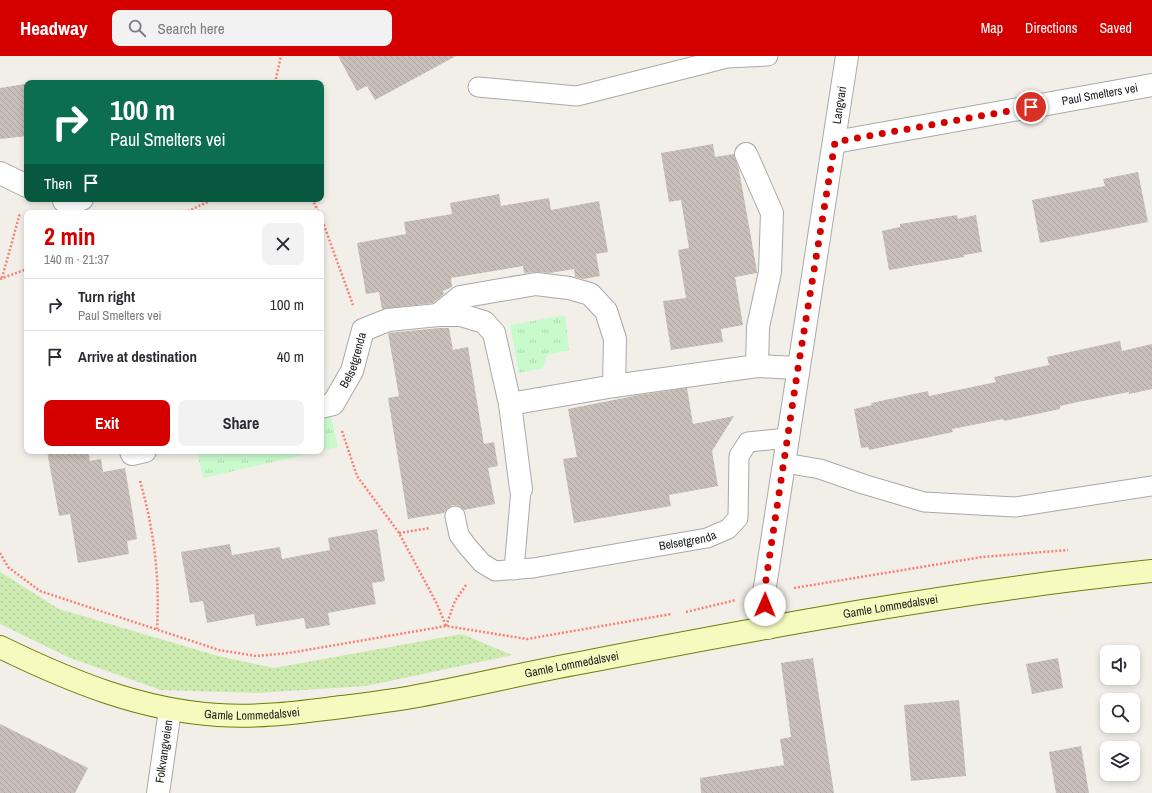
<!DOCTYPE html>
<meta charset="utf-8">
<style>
body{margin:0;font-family:"Archivo Narrow",sans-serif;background:#f2f2f3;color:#2b2b33;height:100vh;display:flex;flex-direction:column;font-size:15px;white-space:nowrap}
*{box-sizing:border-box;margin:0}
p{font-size:13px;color:#7c7c81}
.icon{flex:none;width:22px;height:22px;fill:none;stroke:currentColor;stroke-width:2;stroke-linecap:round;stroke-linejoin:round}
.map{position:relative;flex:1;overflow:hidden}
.drawer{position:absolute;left:24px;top:154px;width:300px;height:244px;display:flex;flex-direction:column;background:#fff;border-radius:8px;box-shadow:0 2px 6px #0003}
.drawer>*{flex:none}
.guide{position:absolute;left:24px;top:24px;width:300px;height:122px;border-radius:8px;box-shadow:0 2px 6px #0003;background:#0b6e4f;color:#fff;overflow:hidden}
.buttons{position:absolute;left:1100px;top:589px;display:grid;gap:8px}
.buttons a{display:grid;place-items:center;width:40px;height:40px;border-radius:8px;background:#fff;box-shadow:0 2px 6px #0003;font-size:20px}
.pin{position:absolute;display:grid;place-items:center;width:34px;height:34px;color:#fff;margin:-17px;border:2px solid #fff;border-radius:50%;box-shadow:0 1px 4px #0007}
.me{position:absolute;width:44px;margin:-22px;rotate:1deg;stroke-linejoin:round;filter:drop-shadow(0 0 3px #0008)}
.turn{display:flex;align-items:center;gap:14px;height:84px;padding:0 20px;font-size:18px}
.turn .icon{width:52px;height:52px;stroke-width:2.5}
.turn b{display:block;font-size:28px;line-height:34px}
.then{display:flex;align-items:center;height:38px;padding:0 20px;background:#0003;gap:8px;font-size:15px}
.round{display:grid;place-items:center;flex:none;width:42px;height:42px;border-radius:8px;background:#f2f2f3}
.summary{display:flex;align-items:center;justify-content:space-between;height:68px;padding:0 20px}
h1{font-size:24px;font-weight:700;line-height:30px;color:#d40000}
.action{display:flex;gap:8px;margin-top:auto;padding:8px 20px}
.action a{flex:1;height:46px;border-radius:8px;background:#d40000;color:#fff;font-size:16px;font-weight:700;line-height:46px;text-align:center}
.action a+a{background:#f2f2f3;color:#2b2b33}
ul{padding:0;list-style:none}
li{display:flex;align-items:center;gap:12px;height:52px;padding:0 20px;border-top:1px solid #e1e1e2}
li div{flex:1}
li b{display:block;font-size:15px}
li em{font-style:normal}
header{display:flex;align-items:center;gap:24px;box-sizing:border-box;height:56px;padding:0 20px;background:#d40000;color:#fff}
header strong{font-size:19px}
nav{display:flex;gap:22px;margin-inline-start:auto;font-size:14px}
.search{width:280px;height:36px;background:#f2f2f3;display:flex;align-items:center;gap:10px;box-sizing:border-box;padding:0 14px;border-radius:8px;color:#7c7c81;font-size:15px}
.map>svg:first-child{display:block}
.grass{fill:url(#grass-dots)}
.park{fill:url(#park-tufts)}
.building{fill:url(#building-back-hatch)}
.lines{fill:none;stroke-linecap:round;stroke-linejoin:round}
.lane-casing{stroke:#a9a9a9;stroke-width:21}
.street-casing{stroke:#a9a9a9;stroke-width:24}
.secondary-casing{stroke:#707d05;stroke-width:24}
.path{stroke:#fa8072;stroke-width:2.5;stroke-dasharray:2 2;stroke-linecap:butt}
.lane{stroke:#fff;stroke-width:19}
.street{stroke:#fff;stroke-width:22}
.secondary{stroke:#f7fabf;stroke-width:22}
.route{stroke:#d40000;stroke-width:7;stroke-dasharray:0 12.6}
.labels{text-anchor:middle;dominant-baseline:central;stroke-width:4;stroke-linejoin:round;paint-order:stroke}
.street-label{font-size:12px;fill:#222;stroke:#fff}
</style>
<header>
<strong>Headway</strong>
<div class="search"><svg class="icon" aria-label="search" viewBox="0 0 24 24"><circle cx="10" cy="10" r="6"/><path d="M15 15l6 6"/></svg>Search here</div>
<nav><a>Map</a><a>Directions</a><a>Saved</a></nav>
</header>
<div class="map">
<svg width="1152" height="737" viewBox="0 0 1152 737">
<defs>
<pattern id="grass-dots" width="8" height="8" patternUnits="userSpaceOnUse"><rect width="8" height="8" fill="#cdebb0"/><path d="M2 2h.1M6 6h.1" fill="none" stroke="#b0c997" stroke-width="1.8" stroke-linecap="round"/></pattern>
<pattern id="park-tufts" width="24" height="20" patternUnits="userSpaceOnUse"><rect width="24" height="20" fill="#c8facc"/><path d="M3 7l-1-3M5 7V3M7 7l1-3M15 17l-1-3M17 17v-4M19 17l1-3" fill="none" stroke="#acd6af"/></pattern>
<pattern id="building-back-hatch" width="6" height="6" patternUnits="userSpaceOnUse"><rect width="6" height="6" fill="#c7bfb8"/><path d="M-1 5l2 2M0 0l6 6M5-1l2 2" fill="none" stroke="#aba49e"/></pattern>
</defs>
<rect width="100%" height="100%" fill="#f2efe9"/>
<!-- grass -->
<polygon class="grass" points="0,516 59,553 218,600 274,612 462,578 512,599 366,630 258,637 161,634 70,602 0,568"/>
<!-- park -->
<g class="park">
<polygon points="565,259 569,294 547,299 543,312 519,317 510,269"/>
<polygon points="331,361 338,391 203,422 197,395 321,395 321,363"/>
</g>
<!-- building -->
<g class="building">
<polygon points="338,0 456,0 375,44 367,30 357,35"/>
<polygon points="25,28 27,47 27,80 0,83 0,32"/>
<polygon points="713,88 715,101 734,98 739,114 757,215 757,217 735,221 743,269 721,273 723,286 671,294 663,245 686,242 678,194 689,192 681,144 669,146 661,97"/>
<polygon points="1138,116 1148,166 1040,187 1032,144 1105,130 1103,123"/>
<polygon points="499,138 501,150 549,142 551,154 599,145 608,196 596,198 600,220 584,223 575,221 574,213 550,217 537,216 524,217 523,210 451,222 452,231 443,235 444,238 433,247 382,253 379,236 366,238 357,187 406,178 404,166 452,158 450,147"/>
<polygon points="957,159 958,163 976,159 982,196 964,199 964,201 889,214 882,175 900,171 900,168"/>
<polygon points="439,272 449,272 453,294 468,291 484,388 494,386 498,410 488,412 495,448 464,454 459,450 453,449 448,452 444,457 408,463 388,342 399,340 388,277"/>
<polygon points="1120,285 1122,295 1152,288 1152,333 1129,338 1129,336 1078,346 1060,350 1060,353 1004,365 1003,363 952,373 953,376 869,394 868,391 861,392 854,353 872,349 871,347 928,335 929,340 996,326 994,321 1049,309 1047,301"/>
<polygon points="687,332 693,368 734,360 712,395 718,430 669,439 671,450 574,467 563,403 577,401 568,353 639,339"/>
<polygon points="47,395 88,395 90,405 101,403 103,416 125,412 137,483 127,485 129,498 78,507 70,458 59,460"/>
<polygon points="377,473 385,525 372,527 376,548 328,557 330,569 306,573 304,562 256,570 254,558 207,567 203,545 190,547 181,496 230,488 232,499 280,491 282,503 330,494 328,482"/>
<polygon points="813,602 834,737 701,737 700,722 784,709 780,683 791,681 781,607"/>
<polygon points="1058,602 1063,632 1032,638 1026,608"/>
<polygon points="959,644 966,720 911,725 904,649"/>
<polygon points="0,668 88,712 75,737 0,737"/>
<polygon points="1081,690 1089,737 1056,737 1049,696"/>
</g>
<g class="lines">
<defs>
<g id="lane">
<polyline points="478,31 577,40 727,2 768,0"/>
<polyline points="785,407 820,413 863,428 924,446 1015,451 1152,430"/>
<path id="s1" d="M455,460L459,479L467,490L482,507L495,515L533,512L707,482L728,473L738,462L739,400L748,386L788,382"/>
<polyline points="514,514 521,433"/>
</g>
<g id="street">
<path id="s2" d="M835,86L1152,29"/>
<polyline points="746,98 772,157 770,216 758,271 757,310"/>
<polyline points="0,117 27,130"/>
<polyline points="64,145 82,143"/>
<polyline points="438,259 460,241 536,228 569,232 590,238 606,255 615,283 614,330"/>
<polyline points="510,348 614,330 757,310 798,312"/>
<path id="s3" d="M321,351L333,348L352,315L363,274L388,264L438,259H461L484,266L494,277L510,348L521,433"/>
<polyline points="131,395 132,398 145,395"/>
<path id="s4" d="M768,572L764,537L847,0"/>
<path id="s5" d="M158,737L170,654"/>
</g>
<g id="secondary">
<path id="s6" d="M0,591C70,625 140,654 218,659C260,662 300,656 342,651C365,648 389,645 412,641C468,631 524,617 580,607C769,570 960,535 1152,515"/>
</g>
</defs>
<!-- lane casing -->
<use href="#lane" class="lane-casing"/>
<!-- street casing -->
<use href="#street" class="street-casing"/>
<!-- secondary casing -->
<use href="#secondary" class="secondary-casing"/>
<!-- path -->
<g class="path">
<polyline points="275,27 281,0"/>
<polyline points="312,143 319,157"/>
<polyline points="184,157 214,143"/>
<polyline points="321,161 353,249"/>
<polyline points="2,222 20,157"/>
<polyline points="0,223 27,213"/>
<polyline points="342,375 357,420 399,477 437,548 446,570"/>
<path d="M140,425C154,473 160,523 157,573"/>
<polyline points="399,477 430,472"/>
<polyline points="0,497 8,511 40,535 219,594 256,600 289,597 446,570 527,583 671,558"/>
<polyline points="794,532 982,501 1068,494"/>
<polyline points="686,556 736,544"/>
<polyline points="446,570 455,545 466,529"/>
</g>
<!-- lane -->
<use href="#lane" class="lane"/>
<!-- street -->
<use href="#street" class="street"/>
<!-- secondary -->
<use href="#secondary" class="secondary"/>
</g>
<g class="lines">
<!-- route -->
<polyline class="route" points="765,549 764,537 798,312 835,86 1031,51"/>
</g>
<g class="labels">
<!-- street labels -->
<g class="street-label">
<text stroke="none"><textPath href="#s2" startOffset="269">Paul Smelters vei</textPath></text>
<text stroke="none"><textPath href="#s4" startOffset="529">Langvari</textPath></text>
<text stroke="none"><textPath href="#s3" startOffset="61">Belsetgrenda</textPath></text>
<text stroke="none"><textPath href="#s1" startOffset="266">Belsetgrenda</textPath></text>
<text stroke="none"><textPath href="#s6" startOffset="912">Gamle Lommedalsvei</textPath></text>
<text stroke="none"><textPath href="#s6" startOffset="588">Gamle Lommedalsvei</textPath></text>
<text stroke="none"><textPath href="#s6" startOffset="264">Gamle Lommedalsvei</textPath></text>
<text stroke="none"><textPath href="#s5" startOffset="42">Folkvangveien</textPath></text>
</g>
</g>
</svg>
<div class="buttons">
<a><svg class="icon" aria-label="sound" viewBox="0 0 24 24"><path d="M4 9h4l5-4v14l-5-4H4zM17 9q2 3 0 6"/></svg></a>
<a><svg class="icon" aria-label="search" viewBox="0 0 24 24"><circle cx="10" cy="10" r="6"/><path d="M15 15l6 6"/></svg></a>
<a><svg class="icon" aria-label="layers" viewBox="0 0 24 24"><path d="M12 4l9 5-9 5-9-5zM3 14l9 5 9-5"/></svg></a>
</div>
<div class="pin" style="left:1031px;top:51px;background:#d93025"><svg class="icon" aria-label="arrive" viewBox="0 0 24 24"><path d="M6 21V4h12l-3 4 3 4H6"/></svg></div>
<svg class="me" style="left:765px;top:549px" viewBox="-20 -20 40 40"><circle r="19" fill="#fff"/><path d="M0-13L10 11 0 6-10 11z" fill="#d40000"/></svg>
<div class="guide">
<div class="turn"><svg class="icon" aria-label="right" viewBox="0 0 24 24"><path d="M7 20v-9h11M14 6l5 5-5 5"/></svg><div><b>100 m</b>Paul Smelters vei</div></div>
<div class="then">Then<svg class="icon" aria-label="arrive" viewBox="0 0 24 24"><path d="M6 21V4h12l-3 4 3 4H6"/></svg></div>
</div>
<section class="drawer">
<div class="summary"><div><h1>2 min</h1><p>140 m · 21:37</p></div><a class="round"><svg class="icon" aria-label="close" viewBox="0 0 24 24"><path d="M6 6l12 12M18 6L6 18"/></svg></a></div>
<ul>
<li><svg class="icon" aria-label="right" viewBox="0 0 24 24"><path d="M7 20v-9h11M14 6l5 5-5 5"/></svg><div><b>Turn right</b><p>Paul Smelters vei</p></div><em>100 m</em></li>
<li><svg class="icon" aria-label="arrive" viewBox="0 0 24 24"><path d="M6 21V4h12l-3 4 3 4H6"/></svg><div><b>Arrive at destination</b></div><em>40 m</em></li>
</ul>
<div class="action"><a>Exit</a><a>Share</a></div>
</section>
</div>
